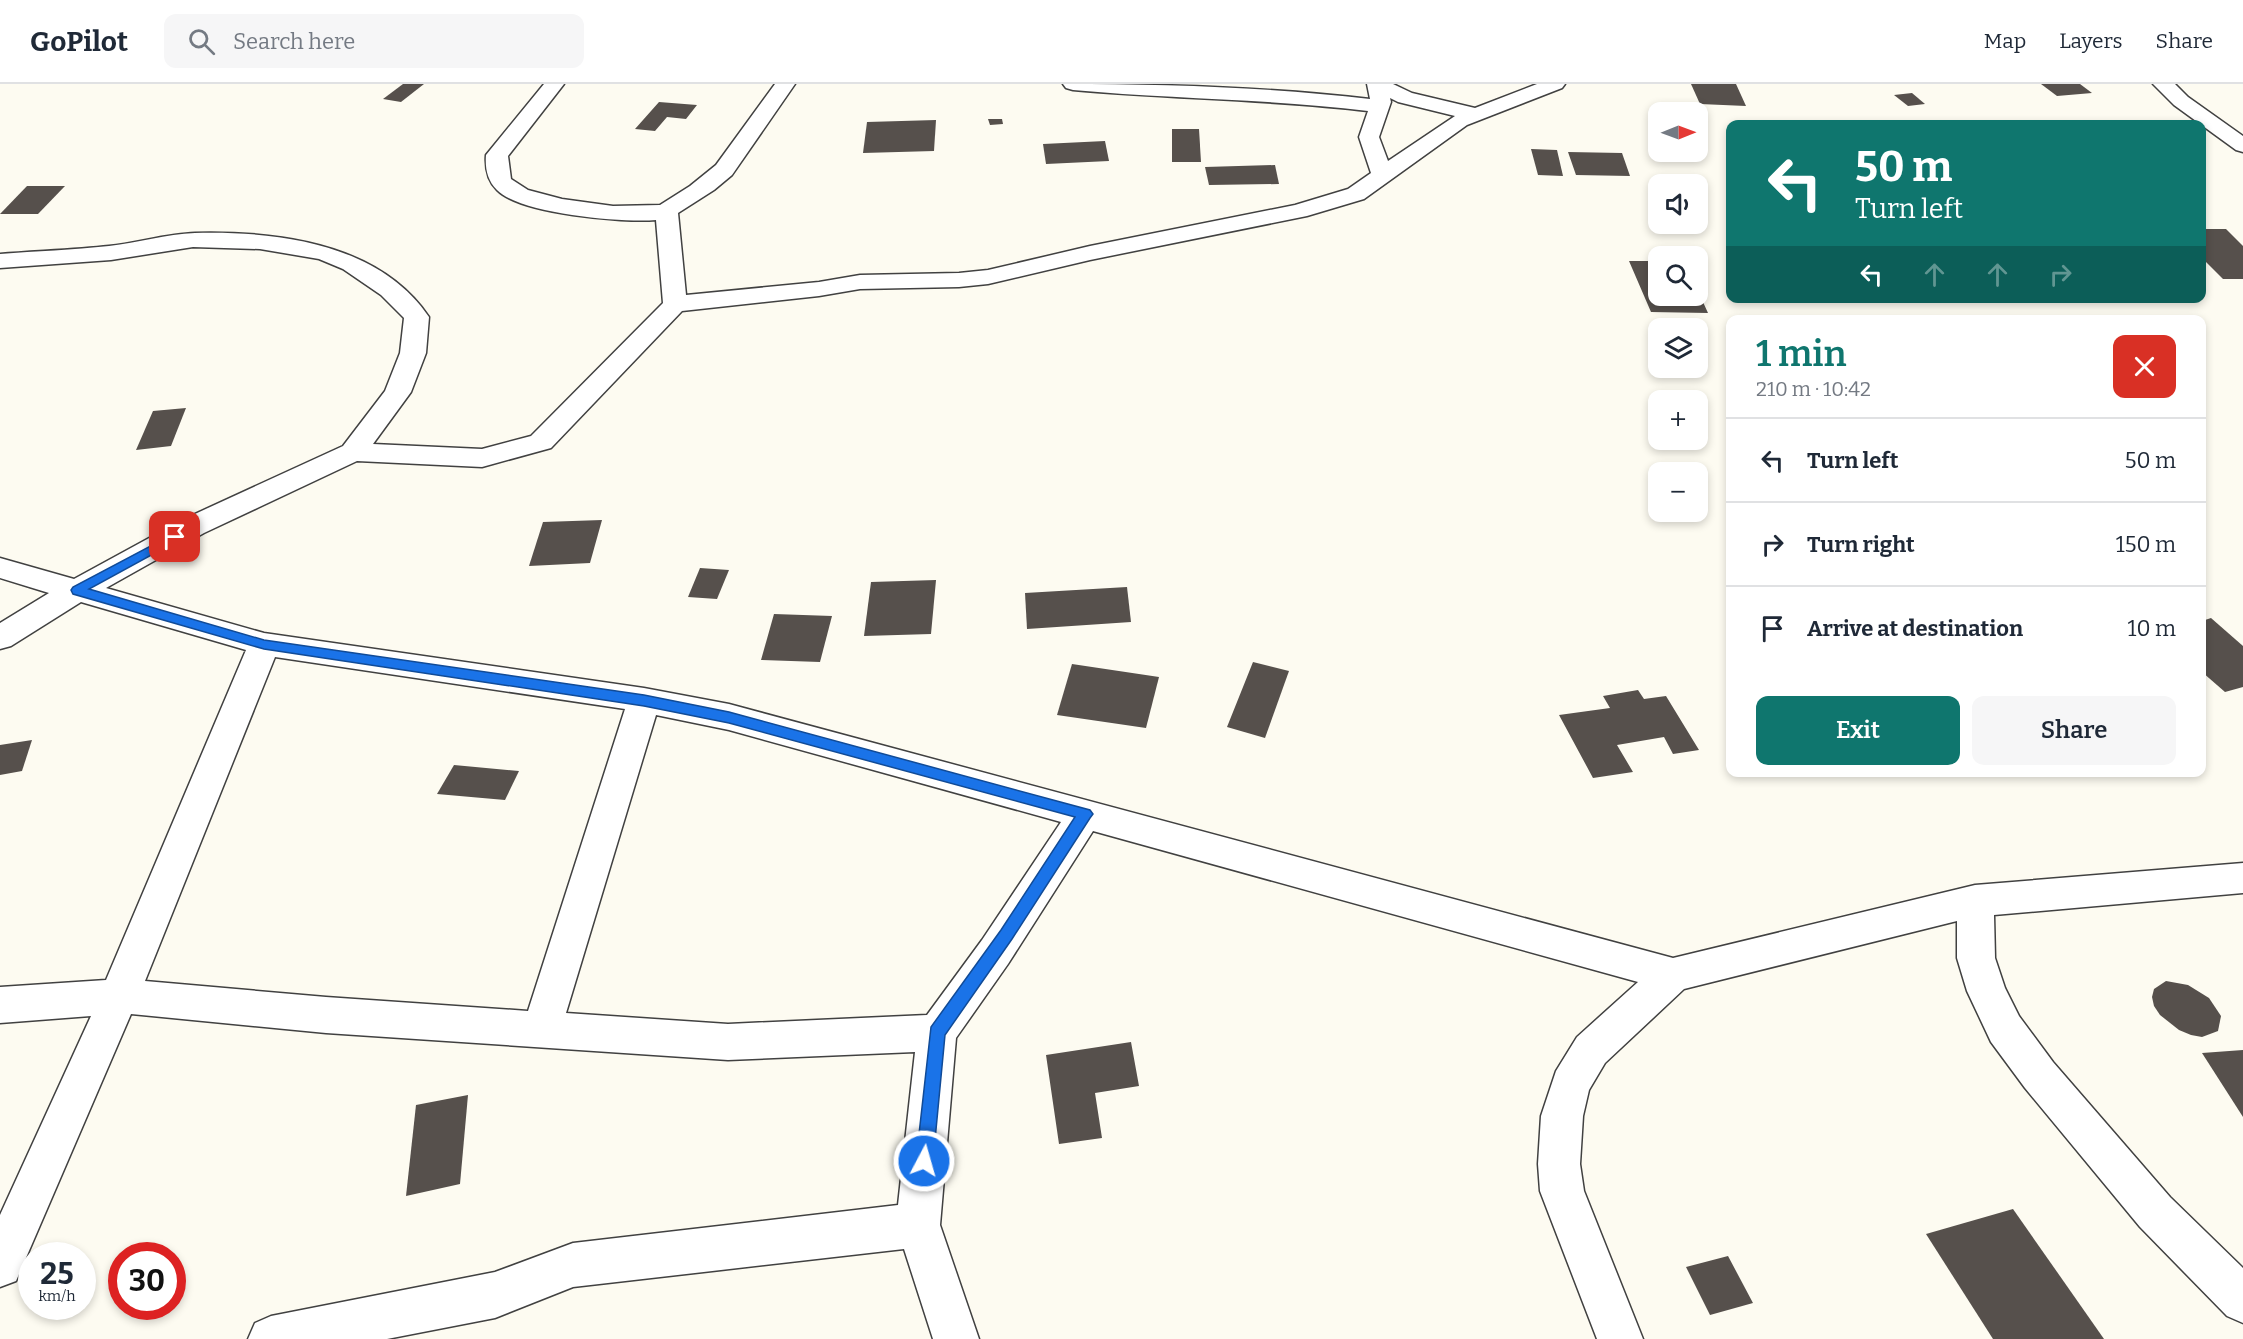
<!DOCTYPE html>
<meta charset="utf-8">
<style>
body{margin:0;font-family:Bitter,serif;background:#f6f6f7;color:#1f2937;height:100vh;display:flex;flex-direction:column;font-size:22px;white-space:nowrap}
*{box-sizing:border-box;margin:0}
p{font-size:20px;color:#747a83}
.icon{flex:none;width:33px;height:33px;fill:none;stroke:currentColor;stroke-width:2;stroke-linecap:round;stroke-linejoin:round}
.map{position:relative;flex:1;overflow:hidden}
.sheet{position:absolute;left:1726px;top:231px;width:480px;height:462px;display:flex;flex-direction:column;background:#fff;border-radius:12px;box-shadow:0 3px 9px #0003}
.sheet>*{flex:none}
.guide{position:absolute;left:1726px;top:36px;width:480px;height:183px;border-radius:12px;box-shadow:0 3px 9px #0003;background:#0f766e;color:#fff;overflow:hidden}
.needle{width:39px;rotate:89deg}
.fabs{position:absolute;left:1648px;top:18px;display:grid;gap:12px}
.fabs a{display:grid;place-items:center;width:60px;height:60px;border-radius:12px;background:#fff;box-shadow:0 3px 9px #0003;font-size:30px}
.speed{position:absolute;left:18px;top:1158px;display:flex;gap:12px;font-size:30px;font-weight:700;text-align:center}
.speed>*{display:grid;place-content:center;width:78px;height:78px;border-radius:50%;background:#fff;box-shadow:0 3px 9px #0003;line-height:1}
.speed small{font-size:15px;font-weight:400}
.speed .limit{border:9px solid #d22;background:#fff;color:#111}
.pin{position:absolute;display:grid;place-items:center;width:51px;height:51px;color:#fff;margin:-26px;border-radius:12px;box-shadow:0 3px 9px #0006}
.me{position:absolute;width:66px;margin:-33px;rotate:6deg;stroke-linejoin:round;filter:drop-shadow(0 0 4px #0008)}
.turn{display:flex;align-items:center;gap:21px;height:126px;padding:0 30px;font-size:27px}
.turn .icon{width:78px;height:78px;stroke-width:2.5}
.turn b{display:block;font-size:42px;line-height:51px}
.lanes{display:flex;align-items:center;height:57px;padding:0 30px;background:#0003;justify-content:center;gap:30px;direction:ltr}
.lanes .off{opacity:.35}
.round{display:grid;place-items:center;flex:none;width:63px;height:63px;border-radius:12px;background:#f6f6f7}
.headline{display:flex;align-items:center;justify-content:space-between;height:102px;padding:0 30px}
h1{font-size:36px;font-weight:600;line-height:45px;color:#0f766e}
.primary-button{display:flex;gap:12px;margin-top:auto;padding:12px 30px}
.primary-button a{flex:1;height:69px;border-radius:12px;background:#0f766e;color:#fff;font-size:24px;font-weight:600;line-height:69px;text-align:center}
.primary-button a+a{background:#f6f6f7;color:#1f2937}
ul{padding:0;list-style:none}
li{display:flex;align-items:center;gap:18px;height:84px;padding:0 30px;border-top:2px solid #e0e1e3}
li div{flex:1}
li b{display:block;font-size:22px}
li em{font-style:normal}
header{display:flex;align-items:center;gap:36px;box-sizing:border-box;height:84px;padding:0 30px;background:#fff;border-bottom:2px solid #e0e1e3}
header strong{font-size:28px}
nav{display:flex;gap:33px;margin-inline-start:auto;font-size:21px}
.search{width:420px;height:54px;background:#f6f6f7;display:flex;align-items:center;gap:15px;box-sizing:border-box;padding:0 21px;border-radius:12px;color:#747a83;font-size:22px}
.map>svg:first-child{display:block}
.building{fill:#56504c}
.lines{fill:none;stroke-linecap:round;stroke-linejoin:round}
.minor-casing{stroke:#414141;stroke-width:3}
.minor{fill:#fff;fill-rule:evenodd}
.route{fill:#1a73e8;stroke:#114b97;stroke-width:1.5}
</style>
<header>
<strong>GoPilot</strong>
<div class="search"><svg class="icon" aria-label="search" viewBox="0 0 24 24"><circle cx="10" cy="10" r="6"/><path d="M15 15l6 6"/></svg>Search here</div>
<nav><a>Map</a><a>Layers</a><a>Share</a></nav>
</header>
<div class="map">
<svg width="2243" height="1255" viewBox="0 0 2243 1255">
<rect width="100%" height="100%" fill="#fdfbf1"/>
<!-- building -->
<g class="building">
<polygon points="403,0 424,0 401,18 383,15"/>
<polygon points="1691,0 1736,0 1746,22 1700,20"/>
<polygon points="2041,0 2080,0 2092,9 2057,12"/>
<polygon points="1912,9 1925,20 1908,22 1894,11"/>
<polygon points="659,18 697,21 686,35 667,33 655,47 635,45"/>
<polygon points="988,35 1002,35 1003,40 990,41"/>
<polygon points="936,36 934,67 863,69 867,38"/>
<polygon points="1172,45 1199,45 1201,78 1172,78"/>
<polygon points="1105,57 1109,77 1046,80 1043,60"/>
<polygon points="1531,65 1557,66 1563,92 1538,91"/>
<polygon points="1568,68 1622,69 1630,92 1576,91"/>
<polygon points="1275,81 1279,100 1209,101 1205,83"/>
<polygon points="1727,100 1731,101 1731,128 1728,128"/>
<polygon points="27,102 65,102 38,130 0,130"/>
<polygon points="2202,145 2226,145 2243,162 2243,195 2223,195 2202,174"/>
<polygon points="1629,177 1659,177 1659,212 1698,212 1698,207 1708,229 1651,228"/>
<polygon points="186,324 171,362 136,366 153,327"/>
<polygon points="602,436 590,479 529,482 543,438"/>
<polygon points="700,484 729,486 717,515 688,513"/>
<polygon points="936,496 931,550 864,552 871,498"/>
<polygon points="1127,503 1131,538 1027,545 1025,509"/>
<polygon points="774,530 832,532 820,578 761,576"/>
<polygon points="2211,534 2243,562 2243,603 2225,608 2202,588 2202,537"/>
<polygon points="1253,578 1289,587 1265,654 1227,643"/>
<polygon points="1072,580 1159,593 1146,644 1057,631"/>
<polygon points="1638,606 1644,615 1666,612 1699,666 1673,670 1664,653 1617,661 1633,688 1593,694 1559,631 1610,624 1603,612"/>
<polygon points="32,656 22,687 0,691 0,661"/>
<polygon points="454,681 519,687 505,716 437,710"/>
<polygon points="2166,897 2188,901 2209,914 2221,932 2218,947 2202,953 2191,951 2179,946 2160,931 2154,922 2152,913 2154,905"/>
<polygon points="1131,958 1139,1002 1095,1009 1102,1054 1059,1060 1046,971"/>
<polygon points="2243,966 2243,1033 2202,969"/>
<polygon points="468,1011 460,1100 406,1112 416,1021"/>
<polygon points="2013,1125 2104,1255 1993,1255 1926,1150"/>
<polygon points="1728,1172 1753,1219 1710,1231 1686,1183"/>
</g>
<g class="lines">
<defs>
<g id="minor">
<path d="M544,0H564L508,72L511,95L528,106L562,115L613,122L660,121L690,102L716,81L775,0H795L732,91L714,106L678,129L686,211L819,198L860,191L959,189L988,186L1090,162L1295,121L1348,105L1371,89L1359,53L1368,27C1270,15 1171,15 1073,6L1066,4L1063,0C1166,0 1268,3 1370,15L1367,0H1393L1412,9L1475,24L1537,0H1565L1562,4L1467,41L1364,115L1307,132L1090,176L988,200L959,203L860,205L819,212L682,227L551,364L482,383L357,377L204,449L106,504L264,549L644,604L729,620L1673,874L1975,801L2243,779V809L1994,831L1995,874L2005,904L2019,932L2053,978L2170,1113L2243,1184V1239L2227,1232L2140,1143L2025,1004L1991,958L1967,907L1957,874V837L1684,905L1605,979L1589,1006L1583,1032L1580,1080L1584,1107L1643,1255H1597L1540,1107L1538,1080L1541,1032L1556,987L1577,953L1638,898L1093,747L1008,880L956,954L940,1141L979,1255H933L904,1165L573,1203L495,1234L387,1255H248L255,1239L271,1232L495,1188L573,1159L898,1121L915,968L728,976L326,949L131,930L16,1197L0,1203V1131L91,932L0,939V903L106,896L246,566L81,518L11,562L0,565V539L49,509L0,494V474L74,495L184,435L343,362L385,307L400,269L404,234L381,211L343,185L319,175L260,165L193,163L111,176L0,184V170C36,167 73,166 109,162C138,159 166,150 195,149C277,147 379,159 429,233L426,269L411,308L373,360L482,365L531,352L663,219L656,136C623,139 520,130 497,106C487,96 485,84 486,71ZM1390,14L1398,18L1455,32L1388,77L1379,53L1391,18ZM275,573L625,625L528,927L326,913L145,897ZM656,631L729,646L1061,738L982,856L927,931L728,940L566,929Z"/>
<polygon points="2153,0 2175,0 2188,13 2243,52 2243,68 2236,66 2174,21"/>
</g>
</defs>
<!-- minor casing -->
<use href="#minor" class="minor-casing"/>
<!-- minor -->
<use href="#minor" class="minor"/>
</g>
<!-- route -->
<polygon class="route" points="175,449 181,453 179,456 89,505 264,556 644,611 729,628 1090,726 1093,730 1090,734 1012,855 945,951 933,1077 931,1083 924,1085 918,1083 916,1077 931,943 1001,846 1075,733 729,639 644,622 264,565 73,510 71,506 73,503"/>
</svg>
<div class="fabs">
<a><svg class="needle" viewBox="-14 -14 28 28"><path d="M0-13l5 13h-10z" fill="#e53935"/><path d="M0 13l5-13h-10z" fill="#747a83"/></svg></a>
<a><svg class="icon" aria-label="sound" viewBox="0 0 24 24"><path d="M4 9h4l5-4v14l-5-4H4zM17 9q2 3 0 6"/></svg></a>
<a><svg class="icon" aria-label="search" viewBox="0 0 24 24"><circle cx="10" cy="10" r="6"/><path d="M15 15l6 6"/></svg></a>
<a><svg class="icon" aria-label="layers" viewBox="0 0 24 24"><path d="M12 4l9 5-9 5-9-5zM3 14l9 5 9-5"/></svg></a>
<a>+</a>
<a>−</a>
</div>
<div class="speed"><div>25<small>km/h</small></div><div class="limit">30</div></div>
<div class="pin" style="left:175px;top:453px;background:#d93025"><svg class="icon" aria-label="arrive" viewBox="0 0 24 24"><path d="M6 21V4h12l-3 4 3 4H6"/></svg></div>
<svg class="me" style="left:924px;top:1077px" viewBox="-20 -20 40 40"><circle r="17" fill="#1a73e8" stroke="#fff" stroke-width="3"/><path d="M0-11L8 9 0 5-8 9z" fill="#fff"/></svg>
<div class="guide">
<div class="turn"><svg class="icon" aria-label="left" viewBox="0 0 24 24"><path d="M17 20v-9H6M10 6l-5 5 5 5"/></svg><div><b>50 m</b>Turn left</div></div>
<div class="lanes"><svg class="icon" aria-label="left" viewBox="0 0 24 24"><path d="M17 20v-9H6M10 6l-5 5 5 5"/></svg><svg class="icon off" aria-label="ahead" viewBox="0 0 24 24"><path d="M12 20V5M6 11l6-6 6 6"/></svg><svg class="icon off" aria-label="ahead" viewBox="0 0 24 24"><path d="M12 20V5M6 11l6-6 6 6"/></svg><svg class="icon off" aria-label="right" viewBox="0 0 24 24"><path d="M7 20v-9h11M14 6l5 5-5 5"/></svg></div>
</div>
<section class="sheet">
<div class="headline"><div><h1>1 min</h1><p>210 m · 10:42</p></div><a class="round" style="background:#d93025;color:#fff"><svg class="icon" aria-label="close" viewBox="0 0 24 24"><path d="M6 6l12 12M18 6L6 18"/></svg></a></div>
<ul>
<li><svg class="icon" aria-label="left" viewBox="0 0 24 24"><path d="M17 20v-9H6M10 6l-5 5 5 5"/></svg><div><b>Turn left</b></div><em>50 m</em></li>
<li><svg class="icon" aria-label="right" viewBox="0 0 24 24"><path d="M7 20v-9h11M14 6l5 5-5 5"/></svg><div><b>Turn right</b></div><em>150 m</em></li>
<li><svg class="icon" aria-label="arrive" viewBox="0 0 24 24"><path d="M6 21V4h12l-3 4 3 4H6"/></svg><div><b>Arrive at destination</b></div><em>10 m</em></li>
</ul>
<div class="primary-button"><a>Exit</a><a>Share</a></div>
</section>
</div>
